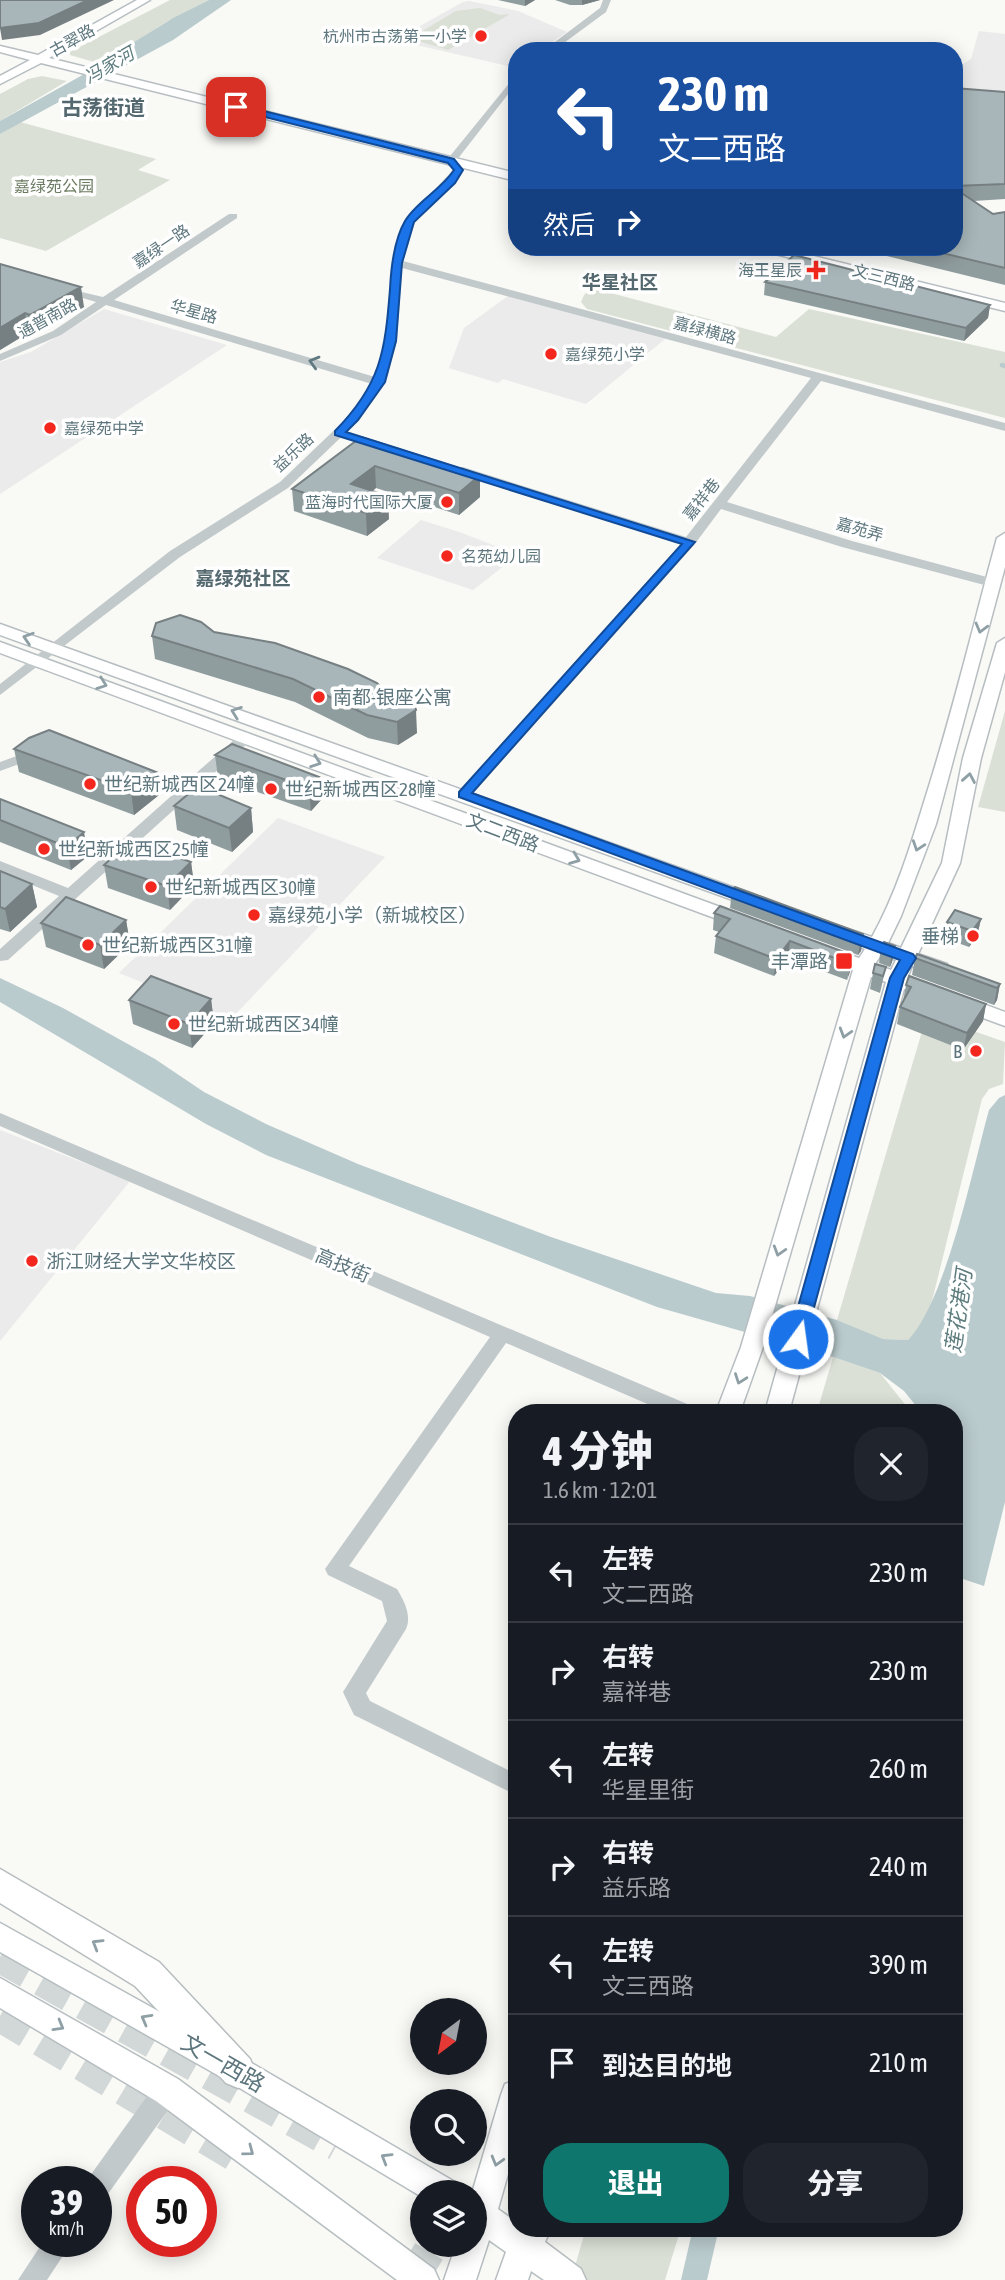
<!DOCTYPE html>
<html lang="zh">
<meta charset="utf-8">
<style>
body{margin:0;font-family:"Asap Condensed","Noto Sans SC",sans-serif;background:#20242c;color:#f1f3f6;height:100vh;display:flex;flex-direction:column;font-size:26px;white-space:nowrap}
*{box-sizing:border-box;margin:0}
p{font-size:23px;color:#9ea1a6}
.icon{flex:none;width:38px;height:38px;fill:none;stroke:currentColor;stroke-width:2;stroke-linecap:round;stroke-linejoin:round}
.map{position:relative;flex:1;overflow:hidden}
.drawer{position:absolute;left:508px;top:1404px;width:455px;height:833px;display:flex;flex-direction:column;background:#171b24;border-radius:28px;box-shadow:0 4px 18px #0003}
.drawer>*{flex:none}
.guide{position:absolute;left:508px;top:42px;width:455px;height:214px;border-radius:28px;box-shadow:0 4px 18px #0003;background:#1a4fa0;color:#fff;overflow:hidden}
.needle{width:46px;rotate:212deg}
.tools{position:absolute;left:410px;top:1998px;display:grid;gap:14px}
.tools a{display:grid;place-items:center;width:77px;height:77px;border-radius:50%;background:#171b24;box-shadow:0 4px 18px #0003;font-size:35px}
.speed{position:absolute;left:21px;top:2166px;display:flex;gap:14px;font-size:35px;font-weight:700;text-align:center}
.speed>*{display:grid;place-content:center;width:91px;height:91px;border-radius:50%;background:#171b24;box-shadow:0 4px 18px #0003;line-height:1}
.speed small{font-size:18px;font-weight:400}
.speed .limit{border:10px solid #d22;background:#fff;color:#111}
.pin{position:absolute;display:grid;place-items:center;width:60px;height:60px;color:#fff;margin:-30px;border-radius:14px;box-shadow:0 4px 10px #0006}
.me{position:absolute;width:77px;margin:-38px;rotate:14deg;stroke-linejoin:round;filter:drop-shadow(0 0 5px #0008)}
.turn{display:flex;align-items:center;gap:24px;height:147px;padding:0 35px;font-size:32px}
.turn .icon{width:91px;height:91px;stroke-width:2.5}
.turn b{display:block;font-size:49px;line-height:60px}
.then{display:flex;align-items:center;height:66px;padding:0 35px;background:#0003;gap:14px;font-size:26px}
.round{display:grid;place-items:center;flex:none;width:74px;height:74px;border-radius:28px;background:#20242c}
.headline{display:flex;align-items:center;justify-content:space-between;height:119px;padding:0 35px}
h1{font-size:42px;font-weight:800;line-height:52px}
.action{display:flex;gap:14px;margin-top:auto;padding:14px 35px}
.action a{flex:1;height:80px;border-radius:28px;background:#0f766e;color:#fff;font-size:28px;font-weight:800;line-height:80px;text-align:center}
.action a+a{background:#20242c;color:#f1f3f6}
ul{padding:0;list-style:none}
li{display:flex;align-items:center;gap:21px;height:98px;padding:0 35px;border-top:2px solid #363941}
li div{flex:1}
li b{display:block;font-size:26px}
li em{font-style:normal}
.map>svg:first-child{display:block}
.built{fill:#eaebea}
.green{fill:#dae0d5}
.water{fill:#bacbcd}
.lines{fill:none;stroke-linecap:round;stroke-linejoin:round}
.stream{stroke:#bacbcd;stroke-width:4.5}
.canal{fill:#bacbcd;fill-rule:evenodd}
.highway-tunnel{stroke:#d2d8d8;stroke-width:32;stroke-dasharray:32 16;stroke-linecap:butt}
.major-casing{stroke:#b7bec1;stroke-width:3}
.highway-casing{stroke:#b7bdbf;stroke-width:3}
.minor{fill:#c2c9cb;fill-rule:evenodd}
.major{fill:#fff;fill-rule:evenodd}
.highway{fill:#fff;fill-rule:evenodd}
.wall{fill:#909d9f}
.shaded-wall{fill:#767f82}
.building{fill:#a8b6b9;stroke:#767f82;stroke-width:2}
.oneway{stroke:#627a82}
.oneway2{stroke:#8e9fa5}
.route{fill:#1a73e8;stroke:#114b97;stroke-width:2}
.poi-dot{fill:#f3271d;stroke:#fff;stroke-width:2.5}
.labels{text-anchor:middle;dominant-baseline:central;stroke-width:7;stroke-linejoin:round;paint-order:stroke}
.far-poi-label{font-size:16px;fill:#5d767e;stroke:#fff;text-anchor:end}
.far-street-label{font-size:16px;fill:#5d767e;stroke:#fff}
.far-park-label{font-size:16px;fill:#6b7b61;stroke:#fff}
.far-water-label{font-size:18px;font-style:italic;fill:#5d7c7e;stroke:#fff}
.far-quarter-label{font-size:19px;font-weight:bold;fill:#54686f;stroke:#fff}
.poi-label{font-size:19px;fill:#5d767e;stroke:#fff;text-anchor:start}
.street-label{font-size:19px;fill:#5d767e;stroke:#fff}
.far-district-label{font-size:21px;font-weight:bold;fill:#54686f;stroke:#fff}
.water-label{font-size:21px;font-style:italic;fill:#5d7c7e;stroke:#fff}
.near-street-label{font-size:23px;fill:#5d767e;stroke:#fff}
</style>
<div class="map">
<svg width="1005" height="2280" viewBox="0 0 1005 2280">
<rect width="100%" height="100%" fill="#f9f9f6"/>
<!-- built -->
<g class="built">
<polygon points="469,1 518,11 567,32 539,51 516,51 516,68 395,40 463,2"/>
<polygon points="979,31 1005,34 1005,102 954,97 954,70 971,59"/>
<polygon points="508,296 665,339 586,404 503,379 498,383 449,368 464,328"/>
<polygon points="104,309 227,345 0,494 0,362 31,352"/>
<polygon points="421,520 462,533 518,555 473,590 377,558"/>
<polygon points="278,818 385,857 231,1019 119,973"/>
<polygon points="0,1130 130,1181 0,1341"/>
</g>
<!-- green -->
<g class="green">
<polygon points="170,0 209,0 166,22 101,64 70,55 70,52"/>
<polygon points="480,8 500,15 510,14 448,50 418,41 414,36 456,11"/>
<polygon points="42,76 67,81 0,121 0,94 28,79"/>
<polygon points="20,122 156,159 138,170 170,180 46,251 0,238 0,134"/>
<polygon points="592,288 776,337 809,309 1005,352 1005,418 587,309 581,302 584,295"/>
<polygon points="1005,711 1005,812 978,807"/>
<polygon points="942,1020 1005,1042 1003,1084 989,1089 982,1099 932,1301 921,1327 908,1340 882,1339 837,1320 923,1028"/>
<polygon points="833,1357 880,1373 911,1412 817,1412"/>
<polygon points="586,2228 681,2228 665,2280 571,2280"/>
</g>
<!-- water -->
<g class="water">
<polygon points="209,0 231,0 173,40 0,134 0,121 122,53 131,44 173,18"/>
<path d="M0,978L63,1008L155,1059L204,1092L266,1124L358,1164L551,1237L716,1293L750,1296L837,1320L883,1339L908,1340C946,1301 973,1167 989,1110L999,1098L1005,1095V1502L984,1586L954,1576V1412H921L904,1391L880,1373L833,1357L657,1307L266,1155L206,1124L0,1002Z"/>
</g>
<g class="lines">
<!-- stream -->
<polyline class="stream" points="1002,365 1005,366"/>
<!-- canal -->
<polygon class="canal" points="693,2228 719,2228 707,2280 681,2280"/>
<!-- highway-tunnel -->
<g class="highway-tunnel">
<polyline points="0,1957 337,2145"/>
<polyline points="0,2016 234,2155"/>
<polyline points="407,2257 446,2280"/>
</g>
<defs>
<g id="major">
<polygon points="137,0 150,0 49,58 516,173 516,181 41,63 0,84 0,76 30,60 0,52 0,46 38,55"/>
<polygon points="757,247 777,247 1005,303 1005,311 759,250"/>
<path d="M1005,533V567L936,824L901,916L888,943L901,948L942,863L963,758L997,643L1005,638V672L981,758L960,863L918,954L947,964L950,969L947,974L940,975L912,966L908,976L1005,1012V1026L904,989L789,1412H765L886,982L871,977L763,1347L740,1412H716L741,1347L853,970L819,957L816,953L819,949L826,947L859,958L865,949L828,935L825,931L828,927L835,925L872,937C895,896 910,848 924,802C952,715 973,626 997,538ZM881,955L896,960L891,970L875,964Z"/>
<polygon points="0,624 766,899 768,903 766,907 752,907 0,635"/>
<polygon points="0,642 750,918 752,922 750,926 736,926 0,653"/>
<polygon points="0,1923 248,2061 455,2182 459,2193 422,2193 422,2197 228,2081 0,1952"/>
<polygon points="0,1978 178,2079 434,2269 439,2280 397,2280 156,2101 0,2008"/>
<polygon points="516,2080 516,2146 498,2209 516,2222 516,2228 551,2228 545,2242 581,2269 586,2280 544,2280 531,2271 528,2280 496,2280 506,2252 489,2240 476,2280 444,2280 456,2245 474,2245 474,2193 472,2193 501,2095 505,2084"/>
</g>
<polygon id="highway" points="0,1869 159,1962 250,2059 255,2071 250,2083 238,2088 226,2083 135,1986 0,1903"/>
</defs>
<!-- major casing -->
<use href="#major" class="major-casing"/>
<!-- highway casing -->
<use href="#highway" class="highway-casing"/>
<!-- minor -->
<g class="minor">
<polygon points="603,0 611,0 606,12 553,51 543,51 600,8"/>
<polygon points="516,75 516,84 456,161 463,170 455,183 415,222 403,261 1005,423 1005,431 821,381 727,502 852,541 998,580 998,586 988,586 842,547 721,509 694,545 469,798 459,798 457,795 459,792 681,544 455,473 455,467 463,467 686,537 811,378 402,268 397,341 385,382 358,421 288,488 180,557 0,695 0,684 170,551 280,482 350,415 372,384 106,305 61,335 0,361 0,354 53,331 96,302 56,290 56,286 103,297 229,214 237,214 237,218 114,300 375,377 385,341 392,263 405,221 453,170 446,161"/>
<polygon points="247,732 254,736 252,739 8,960 0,961 0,949 59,896 0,872 0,861 68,888 178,790 130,771 128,768 130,765 140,765 186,782 242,733"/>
<polygon points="36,749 41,750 43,753 41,756 0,771 0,762"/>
<path d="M0,1113L692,1406L695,1412H666L506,1343L349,1566L397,1589C404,1601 412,1615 406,1629L366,1693L370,1701L516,1774V1795L354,1715L343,1692L387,1621L382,1601L328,1575L325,1569L490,1337L0,1126Z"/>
<polygon points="167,2078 176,2081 179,2090 176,2099 105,2198 96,2202 96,2182 86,2182 87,2180 158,2081"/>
<polygon points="43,2242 72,2242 47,2280 18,2280"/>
</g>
<!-- major -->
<use href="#major" class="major"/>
<!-- highway -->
<use href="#highway" class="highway"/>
</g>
<!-- wall -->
<g class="wall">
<polygon points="498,0 535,0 525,6"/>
<polygon points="555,0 600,0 582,5 570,5"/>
<polygon points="954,88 1005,92 1005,199 974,201 993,214 1005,212 1005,285 850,247 954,247"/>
<polygon points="0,264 84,307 34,335 28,333 0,350"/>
<polygon points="765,282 990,305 988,318 964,341 764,295"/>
<polygon points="361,437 480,475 480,497 459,515 376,488 372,491 389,519 367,536 294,511 292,489"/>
<polygon points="214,632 385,691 417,733 398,745 368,738 295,702 155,659 152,636"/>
<polygon points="14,749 156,772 159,795 134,815 19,772"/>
<polygon points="215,755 319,777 321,800 311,811 218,778"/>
<polygon points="0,799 88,856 71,870 0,842"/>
<polygon points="174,806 251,808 253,832 232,852 177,830"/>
<polygon points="191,862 194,885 170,910 108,888 104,865"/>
<polygon points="0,871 32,884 37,907 10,932 0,929"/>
<polygon points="732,891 863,934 861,951 858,955 730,908"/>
<polygon points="714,913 852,955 847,980 788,958 774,976 714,953 716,936 719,932 713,930"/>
<polygon points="981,919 977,936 969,947 944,938 947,922"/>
<polygon points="126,920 130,944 104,969 46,947 41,923"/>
<polygon points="881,946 895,946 892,962 890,967 879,963"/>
<polygon points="915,958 1000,984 997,1000 994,1005 912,975"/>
<polygon points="886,967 880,993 870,989 873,973"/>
<polygon points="906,985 986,1004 983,1021 963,1050 897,1024 900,1007 903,1001"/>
<polygon points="211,999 214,1023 192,1048 133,1024 129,1000"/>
</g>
<!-- shaded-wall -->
<g class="shaded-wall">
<polygon points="88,0 114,0 40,35 2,40 0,28"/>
<polygon points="525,0 535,0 525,6"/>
<polygon points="582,0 600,0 582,5"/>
<polygon points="81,287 84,307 34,335 30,315"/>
<polygon points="990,305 988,318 964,341 966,328"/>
<polygon points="25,313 28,333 0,350 0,328"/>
<polygon points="375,466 376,488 353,507 351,484"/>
<polygon points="480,475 480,497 459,515 459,493"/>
<polygon points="388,496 389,519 367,536 366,513"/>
<polygon points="416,710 417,733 398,745 397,722"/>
<polygon points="156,772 159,795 134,815 131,791"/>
<polygon points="319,777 321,800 311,811 309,788"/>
<polygon points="251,808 253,832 232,852 229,828"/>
<polygon points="84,832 88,856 71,870 67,847"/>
<polygon points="191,862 194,885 170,910 167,886"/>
<polygon points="32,884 37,907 10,932 5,909"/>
<polygon points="981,919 977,936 969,947 972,931"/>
<polygon points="126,920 130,944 104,969 100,945"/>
<polygon points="863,934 861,951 858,955 861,938"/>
<polygon points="790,941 788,958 774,976 776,959"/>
<polygon points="895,946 892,962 890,967 892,950"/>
<polygon points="852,955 850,972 847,980 850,964"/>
<polygon points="1000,984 997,1000 994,1005 997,988"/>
<polygon points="211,999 214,1023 192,1048 189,1024"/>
<polygon points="986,1004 983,1021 963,1050 967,1033"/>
</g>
<!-- building -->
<g class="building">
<polygon points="0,0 88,0 39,23 0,28"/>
<polygon points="954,88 1005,92 1005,184 954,186"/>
<polygon points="954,188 993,214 1005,212 1005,268 917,247 954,247"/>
<polygon points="794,255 990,305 966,328 765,282"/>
<polygon points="0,264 81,287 30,315 25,313 0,328"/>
<polygon points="361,437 480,475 459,493 375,466 351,484 388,496 366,513 292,489"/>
<polygon points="180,615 201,622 214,632 275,643 348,669 377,683 385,691 412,694 416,710 397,722 367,715 293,679 152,636 156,623"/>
<polygon points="49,730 156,772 131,791 14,749 29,738"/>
<polygon points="232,744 319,777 309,788 215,755"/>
<polygon points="198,786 251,808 229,828 174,806"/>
<polygon points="0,799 84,832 67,847 0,820"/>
<polygon points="130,841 191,862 167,886 104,865"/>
<polygon points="0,871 32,884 5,909 0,907"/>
<polygon points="735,887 863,934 861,938 732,891"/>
<polygon points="66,897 126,920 100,945 41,923"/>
<polygon points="720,906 852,955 850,964 790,941 776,959 716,936 730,919 714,913"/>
<polygon points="955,910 981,919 972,931 947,922"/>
<polygon points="884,942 895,946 892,950 881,946"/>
<polygon points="917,954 1000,984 997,988 915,958"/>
<polygon points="875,964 886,967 883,976 873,973"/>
<polygon points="151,976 211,999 189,1024 129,1000"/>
<polygon points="909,976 986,1004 967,1033 900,1007 911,987 906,985"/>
</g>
<!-- one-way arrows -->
<defs><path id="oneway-chevron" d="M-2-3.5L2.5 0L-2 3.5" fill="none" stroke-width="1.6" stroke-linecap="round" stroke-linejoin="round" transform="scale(1.75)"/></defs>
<use class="oneway" href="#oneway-chevron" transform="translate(314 362) rotate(-164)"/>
<g class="oneway2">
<use href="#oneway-chevron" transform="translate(981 628) rotate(105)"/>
<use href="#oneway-chevron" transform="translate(28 638) rotate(-162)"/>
<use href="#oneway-chevron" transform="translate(102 684) rotate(20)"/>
<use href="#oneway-chevron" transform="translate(236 712) rotate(-160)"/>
<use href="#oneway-chevron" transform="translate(316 762) rotate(20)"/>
<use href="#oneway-chevron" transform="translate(969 778) rotate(-80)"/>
<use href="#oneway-chevron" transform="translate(918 846) rotate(109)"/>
<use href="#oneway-chevron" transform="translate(575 859) rotate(21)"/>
<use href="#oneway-chevron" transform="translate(845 1033) rotate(107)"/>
<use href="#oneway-chevron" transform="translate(779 1251) rotate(107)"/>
<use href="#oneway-chevron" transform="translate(740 1379) rotate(110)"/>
<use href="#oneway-chevron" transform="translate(97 1944) rotate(-149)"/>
<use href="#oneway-chevron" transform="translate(146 2019) rotate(-151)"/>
<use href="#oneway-chevron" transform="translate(59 2026) rotate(30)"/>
<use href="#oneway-chevron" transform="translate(249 2151) rotate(37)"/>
<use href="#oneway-chevron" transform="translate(386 2158) rotate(-149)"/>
<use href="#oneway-chevron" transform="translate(497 2161) rotate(106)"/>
</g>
<!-- route -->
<path class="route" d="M236,104L454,159L463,170L455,183L414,222L402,263L396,341L385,382L358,420L346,432L695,542L472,793L913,954L916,958L904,978L804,1344H792L789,1339L890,978L900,960L459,797V792L682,544L335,435V431C381,384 385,352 390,289C391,268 394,240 405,221C416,202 441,190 454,170L448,163L233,109Z"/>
<!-- markers -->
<g class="poi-dot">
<circle cx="481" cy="36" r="7"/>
<path d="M812.5 259.5h7v7h7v7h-7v7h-7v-7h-7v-7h7z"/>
<circle cx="551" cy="354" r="7"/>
<circle cx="50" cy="428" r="7"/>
<circle cx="447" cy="502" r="7"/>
<circle cx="447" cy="556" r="7"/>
<circle cx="319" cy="697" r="7"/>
<circle cx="90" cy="784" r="7"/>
<circle cx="271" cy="789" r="7"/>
<circle cx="44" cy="849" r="7"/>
<circle cx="151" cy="887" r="7"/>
<circle cx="254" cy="915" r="7"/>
<circle cx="973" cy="936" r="7"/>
<circle cx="88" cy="945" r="7"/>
<rect x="835" y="952" width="18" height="18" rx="3.5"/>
<circle cx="174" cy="1024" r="7"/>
<circle cx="976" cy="1051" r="7"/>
<circle cx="32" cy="1261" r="7"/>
</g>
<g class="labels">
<!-- far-poi labels -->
<g class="far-poi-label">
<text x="467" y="36">杭州市古荡第一小学</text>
<text x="802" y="270">海王星辰</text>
<text x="565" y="354" text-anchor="start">嘉绿苑小学</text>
<text x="64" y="428" text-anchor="start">嘉绿苑中学</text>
<text x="433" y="502">蓝海时代国际大厦</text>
<text x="461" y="556" text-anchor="start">名苑幼儿园</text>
</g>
<!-- far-street labels -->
<g class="far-street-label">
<text transform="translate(72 40) rotate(-29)">古翠路</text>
<text transform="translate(161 246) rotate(-34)">嘉绿一路</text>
<text transform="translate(884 277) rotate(14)">文三西路</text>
<text transform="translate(194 311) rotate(16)">华星路</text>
<text transform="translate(47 318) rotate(-29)">通普南路</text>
<text transform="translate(705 330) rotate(15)">嘉绿横路</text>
<text transform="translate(293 452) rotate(-43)">益乐路</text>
<text transform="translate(701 499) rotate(-52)">嘉祥巷</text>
<text transform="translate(860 529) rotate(16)">嘉苑弄</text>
</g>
<!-- far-park labels -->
<g class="far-park-label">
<text x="54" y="186">嘉绿苑公园</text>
</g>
<!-- far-water labels -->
<g class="far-water-label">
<text transform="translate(109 65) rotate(-30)">冯家河</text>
</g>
<!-- far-quarter labels -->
<g class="far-quarter-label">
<text x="620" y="282">华星社区</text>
<text x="243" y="578">嘉绿苑社区</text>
</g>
<!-- poi labels -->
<g class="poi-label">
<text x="333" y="697">南都-银座公寓</text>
<text x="104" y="784">世纪新城西区24幢</text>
<text x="285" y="789">世纪新城西区28幢</text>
<text x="58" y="849">世纪新城西区25幢</text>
<text x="165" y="887">世纪新城西区30幢</text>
<text x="268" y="915">嘉绿苑小学（新城校区）</text>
<text x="959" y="936" text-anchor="end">垂梯</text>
<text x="102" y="945">世纪新城西区31幢</text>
<text x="828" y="961" text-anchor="end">丰潭路</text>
<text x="188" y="1024">世纪新城西区34幢</text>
<text x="962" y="1051" text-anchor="end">B</text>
<text x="46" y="1261">浙江财经大学文华校区</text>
</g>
<!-- street labels -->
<g class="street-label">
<text transform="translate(503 832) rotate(21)">文二西路</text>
<text transform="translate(343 1265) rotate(23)">高技街</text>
</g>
<!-- far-district labels -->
<g class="far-district-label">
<text x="103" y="107">古荡街道</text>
</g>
<!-- water labels -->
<g class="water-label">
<text transform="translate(958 1311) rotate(-82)">莲花港河</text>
</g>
<!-- near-street labels -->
<g class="near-street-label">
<text transform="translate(223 2063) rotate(30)">文一西路</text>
</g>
</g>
</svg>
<div class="tools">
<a><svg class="needle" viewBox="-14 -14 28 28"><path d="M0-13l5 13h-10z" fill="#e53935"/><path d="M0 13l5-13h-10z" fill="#9ea1a6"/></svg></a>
<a><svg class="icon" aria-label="search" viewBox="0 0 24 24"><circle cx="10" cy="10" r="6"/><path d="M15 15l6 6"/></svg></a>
<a><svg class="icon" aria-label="layers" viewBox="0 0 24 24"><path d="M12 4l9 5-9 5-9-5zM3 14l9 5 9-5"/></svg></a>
</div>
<div class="speed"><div>39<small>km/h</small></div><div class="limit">50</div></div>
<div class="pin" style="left:236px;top:107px;background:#d93025"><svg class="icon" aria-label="arrive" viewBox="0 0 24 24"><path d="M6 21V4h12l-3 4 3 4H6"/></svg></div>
<svg class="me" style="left:798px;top:1339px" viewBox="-20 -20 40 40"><circle r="17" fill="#1a73e8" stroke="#fff" stroke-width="3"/><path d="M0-11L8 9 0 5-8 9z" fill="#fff"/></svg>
<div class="guide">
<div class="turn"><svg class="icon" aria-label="left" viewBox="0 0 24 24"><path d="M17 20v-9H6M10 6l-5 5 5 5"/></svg><div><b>230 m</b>文二西路</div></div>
<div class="then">然后<svg class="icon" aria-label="right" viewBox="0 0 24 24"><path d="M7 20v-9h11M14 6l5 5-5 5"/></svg></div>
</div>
<section class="drawer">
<div class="headline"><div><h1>4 分钟</h1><p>1.6 km · 12:01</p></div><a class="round"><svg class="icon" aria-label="close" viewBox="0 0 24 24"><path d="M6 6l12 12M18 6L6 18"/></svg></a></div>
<ul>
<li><svg class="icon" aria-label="left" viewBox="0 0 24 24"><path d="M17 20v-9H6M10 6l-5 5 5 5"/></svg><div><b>左转</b><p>文二西路</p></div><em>230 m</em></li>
<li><svg class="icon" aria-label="right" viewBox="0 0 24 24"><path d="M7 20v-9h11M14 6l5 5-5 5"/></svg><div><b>右转</b><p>嘉祥巷</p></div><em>230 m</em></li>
<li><svg class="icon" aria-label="left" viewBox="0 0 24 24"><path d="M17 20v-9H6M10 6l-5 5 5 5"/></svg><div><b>左转</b><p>华星里街</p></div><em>260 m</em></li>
<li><svg class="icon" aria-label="right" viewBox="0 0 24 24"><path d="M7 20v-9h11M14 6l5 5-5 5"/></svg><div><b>右转</b><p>益乐路</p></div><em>240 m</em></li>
<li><svg class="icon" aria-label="left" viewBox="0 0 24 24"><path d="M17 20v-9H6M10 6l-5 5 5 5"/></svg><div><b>左转</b><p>文三西路</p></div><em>390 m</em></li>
<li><svg class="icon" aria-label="arrive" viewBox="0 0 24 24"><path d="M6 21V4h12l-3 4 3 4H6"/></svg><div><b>到达目的地</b></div><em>210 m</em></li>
</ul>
<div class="action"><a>退出</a><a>分享</a></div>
</section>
</div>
